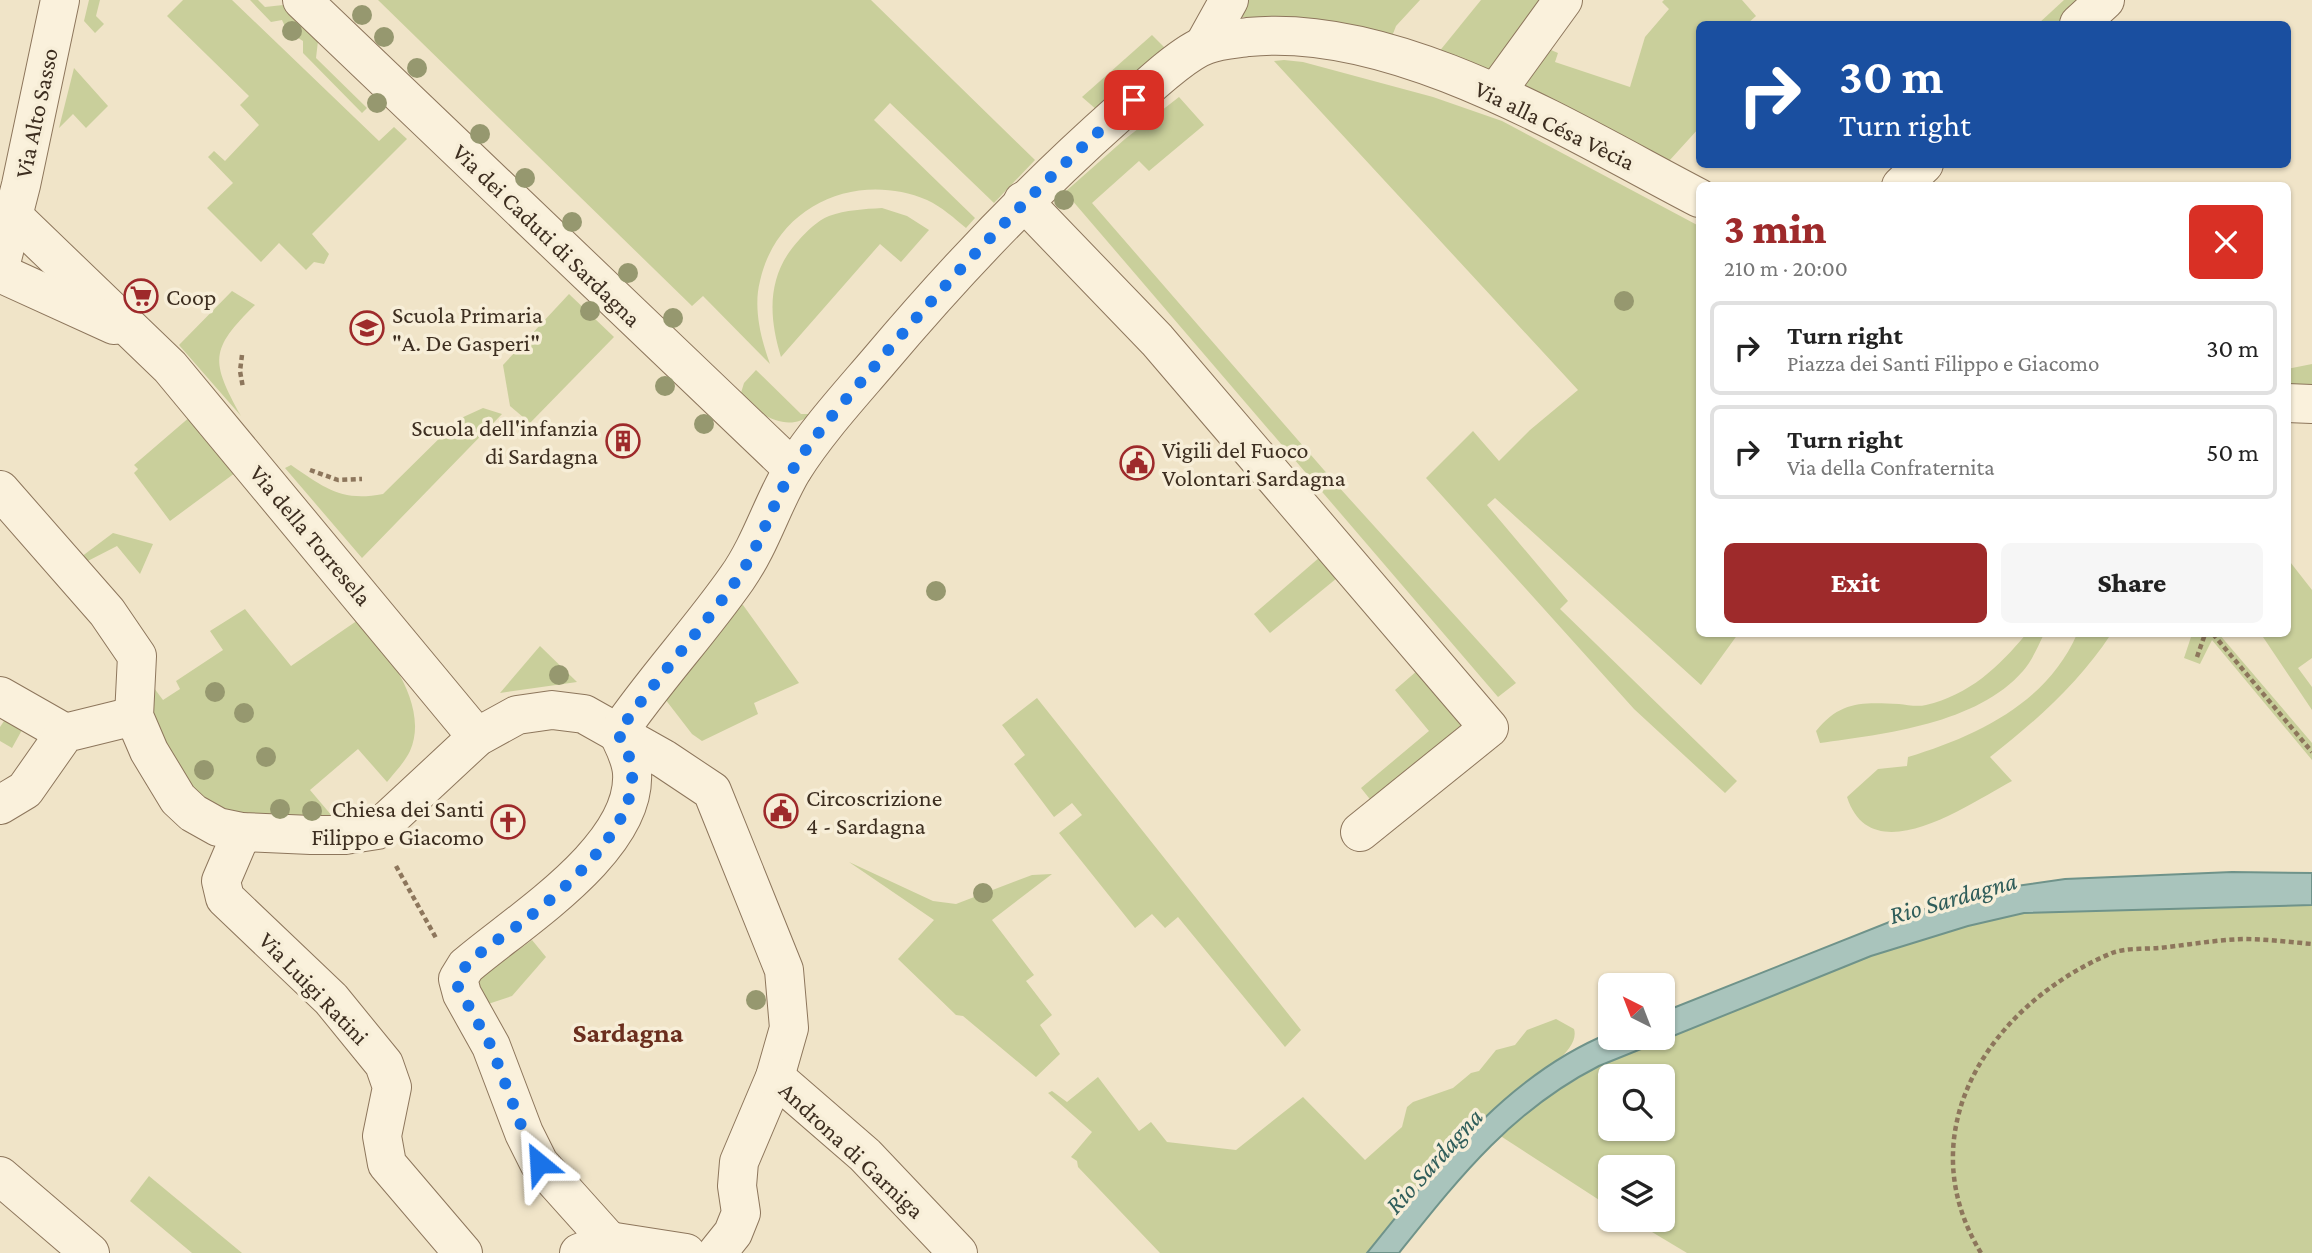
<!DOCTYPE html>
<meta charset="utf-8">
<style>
body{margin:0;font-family:"Crimson Pro",serif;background:#f6f6f6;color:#222;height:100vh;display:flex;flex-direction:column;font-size:26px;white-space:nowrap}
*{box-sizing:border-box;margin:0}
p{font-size:23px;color:#767676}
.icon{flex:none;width:38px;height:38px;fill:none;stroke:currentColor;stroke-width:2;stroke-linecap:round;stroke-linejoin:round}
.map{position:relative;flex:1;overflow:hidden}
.drawer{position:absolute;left:1696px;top:182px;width:595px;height:455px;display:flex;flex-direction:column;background:#fff;border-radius:10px;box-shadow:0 2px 5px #0004}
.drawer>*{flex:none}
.hud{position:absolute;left:1696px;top:21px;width:595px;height:147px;border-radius:10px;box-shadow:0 2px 5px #0004;background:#1a4fa0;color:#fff;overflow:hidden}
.needle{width:46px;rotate:318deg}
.tools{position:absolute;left:1598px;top:973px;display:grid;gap:14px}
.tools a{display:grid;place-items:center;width:77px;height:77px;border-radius:10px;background:#fff;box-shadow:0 2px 5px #0004;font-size:35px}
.pin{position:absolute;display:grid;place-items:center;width:60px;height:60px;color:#fff;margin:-30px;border-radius:14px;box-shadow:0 4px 10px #0006}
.me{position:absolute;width:77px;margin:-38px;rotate:333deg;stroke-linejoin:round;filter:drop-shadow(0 0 5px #0008)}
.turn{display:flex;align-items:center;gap:24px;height:147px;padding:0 28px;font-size:32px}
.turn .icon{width:91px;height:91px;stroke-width:2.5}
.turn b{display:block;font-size:49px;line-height:60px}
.round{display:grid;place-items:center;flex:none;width:74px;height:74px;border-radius:10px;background:#f6f6f6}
.summary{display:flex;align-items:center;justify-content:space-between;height:119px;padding:0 28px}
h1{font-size:42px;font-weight:800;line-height:52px;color:#9e2a2b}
.button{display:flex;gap:14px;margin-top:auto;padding:14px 28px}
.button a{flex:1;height:80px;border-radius:10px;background:#9e2a2b;color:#fff;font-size:28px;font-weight:800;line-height:80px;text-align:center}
.button a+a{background:#f6f6f6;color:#222}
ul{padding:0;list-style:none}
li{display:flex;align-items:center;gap:21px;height:94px;margin:0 14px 10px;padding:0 14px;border:4px solid #e0e0e0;border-radius:10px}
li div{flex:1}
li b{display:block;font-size:26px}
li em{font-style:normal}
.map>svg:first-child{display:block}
.green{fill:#c9cf9b;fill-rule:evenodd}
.water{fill:#a9c4bc;stroke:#6f938a;stroke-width:2}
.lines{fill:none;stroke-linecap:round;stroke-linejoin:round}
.minor-casing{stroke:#8d765c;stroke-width:40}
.path{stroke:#8d765c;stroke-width:4.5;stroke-dasharray:5 3.5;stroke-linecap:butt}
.minor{stroke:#faf1dc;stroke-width:38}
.tree{fill:#96986f}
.route{stroke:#1a73e8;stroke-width:12;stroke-dasharray:0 21.6}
.labels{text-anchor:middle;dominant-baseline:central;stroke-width:7;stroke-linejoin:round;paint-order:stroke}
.street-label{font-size:24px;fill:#3d2e20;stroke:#f7eed8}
.poi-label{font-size:24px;fill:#3d2e20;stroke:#f7eed8;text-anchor:start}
.water-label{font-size:26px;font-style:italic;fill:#2f5d5a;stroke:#f7eed8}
.quarter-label{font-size:28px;font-weight:bold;fill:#6b2e1e;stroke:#f7eed8}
</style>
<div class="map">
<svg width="2312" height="1253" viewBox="0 0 2312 1253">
<rect width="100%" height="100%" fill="#f0e4c8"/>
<!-- green -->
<g class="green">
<polygon points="89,0 100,0 96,16 104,24 95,33 84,21"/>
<polygon points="183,0 232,0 379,141 394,127 407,139 312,234 329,254 324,264 314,262 306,270 279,243 261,262 207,208 233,183 208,157 214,151 225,161 259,125 240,105 249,96 167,16"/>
<polygon points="250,0 258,0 265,7 283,5 318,41 316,58 367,108 362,113 303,53 303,41 287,31 282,20 271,22"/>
<path d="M378,0H871L1035,160L994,203L890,103L874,120L975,218L966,228C954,218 942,207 927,200C858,171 777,204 760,281C753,308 761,339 770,364L703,296L692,306Z"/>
<polygon points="1244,0 1420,0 1396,26 1391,39 1293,17 1233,17"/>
<polygon points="1481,0 1544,0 1487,72 1438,53"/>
<polygon points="1664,0 1742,0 1756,16 1747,24 1699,24 1699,128 1669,161 1526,86 1526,79 1550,44 1551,50 1558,53 1555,62 1630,87 1645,37 1669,9 1662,2"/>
<polygon points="2064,0 2091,0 2065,24 2038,24"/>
<polygon points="1152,35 1169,52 1097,110 1082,97"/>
<polygon points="1284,60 1303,62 1433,97 1502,121 1699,226 1699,634 1738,634 1701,685 1495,498 1487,505 1568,601 1560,609 1737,781 1725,793 1634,709 1426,478 1473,431 1499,461 1530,430 1578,390 1274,61"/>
<polygon points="74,68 108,106 86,128 73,114 59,128"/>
<polygon points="1179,97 1204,125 1149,171 1139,161 1092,203 1337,485 1516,683 1498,697 1065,192 1125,139"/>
<path d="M882,208L907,216L929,230L901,262L880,244L781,357C768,315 767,274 799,240C807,231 817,221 829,216C846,210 864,209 882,208Z"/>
<path d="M232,291L255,305C209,350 211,361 241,416L179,345Z"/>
<polygon points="569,294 614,337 530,423 510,406 503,365"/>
<polygon points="2312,364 2312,393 2287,393 2287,369"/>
<path d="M756,370L801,414H811C788,435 756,413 740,396L744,383Z"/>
<path d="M483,408L502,414L362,558L285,468L291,465C325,488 341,502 383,494L459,419Z"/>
<polygon points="191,416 239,470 170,521 134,473 138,469 134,465"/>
<polygon points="113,533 153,544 140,574 117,546 80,565 77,560"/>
<polygon points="1320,557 1337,578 1270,633 1254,614"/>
<polygon points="2287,558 2312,590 2312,658 2298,668 2312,687 2312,710 2261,634 2287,634"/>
<polygon points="731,605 743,605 799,683 754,703 758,714 702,741 692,734 665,699"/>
<path d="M245,609L291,666L361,618C386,652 430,705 410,751C404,763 395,772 387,782L358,749L310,790L338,823L269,820L202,803L156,734L148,680L163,700L180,689L176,681L223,650L210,631Z"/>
<path d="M2026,634H2044C2038,646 2032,661 2023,671C1977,724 1884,734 1820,743L1816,731C1840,701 1862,702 1899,704C1907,705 1918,707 1926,705C1969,695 1999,667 2026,634Z"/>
<path d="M2077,634H2111C2079,683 2036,721 1990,757L2012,781C1970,803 1872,874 1847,797L1878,769L1907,766L1908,757C1977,736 2047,703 2077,634Z"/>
<polygon points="2192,634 2219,634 2312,743 2312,760 2212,640 2200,664 2184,658"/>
<polygon points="540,646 577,682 500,693"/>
<polygon points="1418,670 1469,730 1373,803 1361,788 1429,731 1395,690"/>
<polygon points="1037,698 1301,1030 1285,1047 1178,917 1165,928 1152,914 1135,928 1059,833 1082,815 1072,803 1054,817 1014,764 1025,755 1002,725"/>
<polygon points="0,718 27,721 12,748 0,741 0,727 4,721"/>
<polygon points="849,862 933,901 956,904 1032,875 1052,874 992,920 1034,975 1026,981 1052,1015 1040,1025 1060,1054 1036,1077 963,1016 956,1015 898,959 934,920"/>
<path d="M2312,905V1253H1687L1632,1220H1662V1167H1610V1207L1499,1135L1539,1102L1599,1066L1871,956L1968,926L2024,913ZM1610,1076H1662V1129H1610Z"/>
<polygon points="532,940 546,957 512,996 485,1005 477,980"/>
<path d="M1556,1019L1574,1029C1581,1052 1533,1077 1516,1091C1459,1138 1413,1196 1367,1253H1160L1078,1167L1077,1161L1071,1157L1092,1132L1048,1093L1052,1091L1067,1102L1098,1077L1139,1131L1151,1122L1167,1142L1236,1150L1303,1097L1365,1160L1402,1127L1407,1107L1413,1102L1453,1088L1471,1073L1479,1071L1496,1050L1515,1045L1527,1030Z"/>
<polygon points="149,1176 242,1253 192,1253 130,1201"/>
</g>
<!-- water -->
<path class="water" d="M2232,872L2312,873V905L2024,913L1968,926L1871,956L1599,1066C1511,1111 1459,1178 1399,1253H1367C1435,1169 1507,1074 1610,1033V1038H1662L1663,1012L1912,913L1995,889L2065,879Z"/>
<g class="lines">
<defs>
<g id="minor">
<polyline points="302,0 793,469"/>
<polyline points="2079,24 2105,0"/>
<polyline points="1204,45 1229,0"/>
<polyline points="1497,91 1563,0"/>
<polyline points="1901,186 1924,164"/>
<polyline points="1023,201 1157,340 1489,728 1360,832"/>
<polyline points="13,216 170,367 477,737"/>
<polyline points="0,267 21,185 60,0"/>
<polyline points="0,273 114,325"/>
<polyline points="2287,403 2312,404"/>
<polyline points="0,490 107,612 137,656 134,716 149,751 178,799 193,813 218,827 242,832 311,835 345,835 377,830 477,737 517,715 552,710 584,714 664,759 712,791 784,970 789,1028 775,1077 739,1162 737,1186 741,1213 733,1233 717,1253"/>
<polyline points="0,696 65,733"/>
<path d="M618,733C655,679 700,631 737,578C761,544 772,504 793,469C817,431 850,395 879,361C954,272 1033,189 1120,112C1140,94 1182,53 1206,45C1218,40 1235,39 1248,37C1397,22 1572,132 1699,198"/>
<polyline points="0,805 25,790 65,733 134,716"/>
<polyline points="242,832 221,881 225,898 331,999 384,1064 392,1087 382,1136 387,1164 463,1253"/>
<polyline points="775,1077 865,1155 958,1253"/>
<polyline points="0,1176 90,1253"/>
<path d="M609,1241L539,1163L524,1133L491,1046L462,994L458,979L466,966C517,922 637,849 632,773C631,758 624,746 618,733"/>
<polyline points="579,1253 609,1241 686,1253"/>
</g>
</defs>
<!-- minor casing -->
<use href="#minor" class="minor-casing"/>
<!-- path -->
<g class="path">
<polyline points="242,355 240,371 243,388"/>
<polyline points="310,470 338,480 362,479"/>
<polyline points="2213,634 2312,752"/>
<polyline points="2197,657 2205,634"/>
<polyline points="396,866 436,938"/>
<path d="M1981,1253C1906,1130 1992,1003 2112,953C2125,948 2144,949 2159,948C2187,945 2215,940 2243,939C2266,939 2289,942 2312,944"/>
</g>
<!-- minor -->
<use href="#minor" class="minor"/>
</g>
<!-- trees -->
<g class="tree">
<circle cx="362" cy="15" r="10"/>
<circle cx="292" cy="31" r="10"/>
<circle cx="384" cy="37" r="10"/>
<circle cx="417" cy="68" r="10"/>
<circle cx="377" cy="103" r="10"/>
<circle cx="480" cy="134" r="10"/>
<circle cx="525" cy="178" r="10"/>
<circle cx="1064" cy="200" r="10"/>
<circle cx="572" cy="222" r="10"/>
<circle cx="628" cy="273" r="10"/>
<circle cx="1624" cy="301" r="10"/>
<circle cx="590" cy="311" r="10"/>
<circle cx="673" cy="318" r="10"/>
<circle cx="665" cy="386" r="10"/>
<circle cx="704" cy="424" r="10"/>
<circle cx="936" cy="591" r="10"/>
<circle cx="559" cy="675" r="10"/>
<circle cx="215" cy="692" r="10"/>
<circle cx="244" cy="713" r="10"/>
<circle cx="266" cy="757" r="10"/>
<circle cx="204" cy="770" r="10"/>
<circle cx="280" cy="809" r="10"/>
<circle cx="312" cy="811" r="10"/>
<circle cx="983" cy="893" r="10"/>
<circle cx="756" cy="1000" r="10"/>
</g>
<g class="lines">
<!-- route -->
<path class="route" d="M539,1163L524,1133L491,1046L458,987L461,972C478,951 503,937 524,921C564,890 636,828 632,773C632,758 624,746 618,733C655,679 701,631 738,578C761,544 772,504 793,469C817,431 850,395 879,361C958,268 1042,181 1134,100"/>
</g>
<!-- icons -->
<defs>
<symbol id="supermarket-ring" viewBox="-11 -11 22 22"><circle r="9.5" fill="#f7eed8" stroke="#9e2a2b" stroke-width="1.5"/><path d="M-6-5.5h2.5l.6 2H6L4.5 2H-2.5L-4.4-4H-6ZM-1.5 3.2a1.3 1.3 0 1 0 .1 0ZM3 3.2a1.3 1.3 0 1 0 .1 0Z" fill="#9e2a2b"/></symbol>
<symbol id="school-ring" viewBox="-11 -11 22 22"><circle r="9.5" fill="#f7eed8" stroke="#9e2a2b" stroke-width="1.5"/><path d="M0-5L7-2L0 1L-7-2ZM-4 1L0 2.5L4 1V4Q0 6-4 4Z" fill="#9e2a2b"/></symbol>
<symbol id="building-ring" viewBox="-11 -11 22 22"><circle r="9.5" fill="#f7eed8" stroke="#9e2a2b" stroke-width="1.5"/><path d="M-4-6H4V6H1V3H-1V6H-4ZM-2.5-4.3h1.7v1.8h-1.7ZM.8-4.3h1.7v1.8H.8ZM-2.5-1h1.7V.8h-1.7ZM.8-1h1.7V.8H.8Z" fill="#9e2a2b"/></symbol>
<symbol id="civic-ring" viewBox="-11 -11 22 22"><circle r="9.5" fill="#f7eed8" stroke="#9e2a2b" stroke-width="1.5"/><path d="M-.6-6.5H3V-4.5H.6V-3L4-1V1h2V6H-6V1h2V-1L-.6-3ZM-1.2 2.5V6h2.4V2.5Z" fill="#9e2a2b"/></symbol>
<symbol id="church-ring" viewBox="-11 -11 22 22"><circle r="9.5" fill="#f7eed8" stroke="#9e2a2b" stroke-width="1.5"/><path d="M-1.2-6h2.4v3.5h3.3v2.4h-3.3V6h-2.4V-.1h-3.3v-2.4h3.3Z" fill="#9e2a2b"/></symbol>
</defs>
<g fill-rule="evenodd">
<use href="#supermarket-ring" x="122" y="277" width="38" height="38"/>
<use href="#school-ring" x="348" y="309" width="38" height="38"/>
<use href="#building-ring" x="604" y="422" width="38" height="38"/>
<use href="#civic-ring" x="1118" y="444" width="38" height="38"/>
<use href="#civic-ring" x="762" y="792" width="38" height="38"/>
<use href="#church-ring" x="489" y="803" width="38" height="38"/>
</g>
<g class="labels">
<!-- street labels -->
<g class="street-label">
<text transform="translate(36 113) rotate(-78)">Via Alto Sasso</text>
<text transform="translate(1555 125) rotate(26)">Via alla Césa Vècia</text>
<text transform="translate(547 235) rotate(44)">Via dei Caduti di Sardagna</text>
<text transform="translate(311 535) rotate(50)">Via della Torresela</text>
<text transform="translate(314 988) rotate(46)">Via Luigi Ratini</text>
<text transform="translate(852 1150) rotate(43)">Androna di Garniga</text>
</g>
<!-- poi labels -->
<g class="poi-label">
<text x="166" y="296">Coop</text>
<text x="392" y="314">Scuola Primaria<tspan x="392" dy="28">"A. De Gasperi"</tspan></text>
<text x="598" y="427" text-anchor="end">Scuola dell'infanzia<tspan x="598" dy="28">di Sardagna</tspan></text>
<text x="1162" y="449">Vigili del Fuoco<tspan x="1162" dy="28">Volontari Sardagna</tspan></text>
<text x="806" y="797">Circoscrizione<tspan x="806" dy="28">4 - Sardagna</tspan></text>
<text x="484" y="808" text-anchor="end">Chiesa dei Santi<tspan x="484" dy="28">Filippo e Giacomo</tspan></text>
</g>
<!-- water labels -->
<g class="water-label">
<text transform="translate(1953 898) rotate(-16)">Rio Sardagna</text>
<text transform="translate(1434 1161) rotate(-48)">Rio Sardagna</text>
</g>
<!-- quarter labels -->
<g class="quarter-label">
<text x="628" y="1032">Sardagna</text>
</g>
</g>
</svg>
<div class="tools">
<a><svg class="needle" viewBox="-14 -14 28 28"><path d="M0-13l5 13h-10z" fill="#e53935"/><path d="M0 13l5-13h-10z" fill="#767676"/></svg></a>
<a><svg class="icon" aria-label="search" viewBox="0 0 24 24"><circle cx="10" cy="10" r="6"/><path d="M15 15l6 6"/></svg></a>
<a><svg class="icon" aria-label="layers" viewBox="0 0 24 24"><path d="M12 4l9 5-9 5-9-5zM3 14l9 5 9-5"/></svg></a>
</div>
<div class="pin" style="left:1134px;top:100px;background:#d93025"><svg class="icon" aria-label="arrive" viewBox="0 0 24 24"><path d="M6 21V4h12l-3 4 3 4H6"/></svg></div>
<svg class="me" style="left:539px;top:1163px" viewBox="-20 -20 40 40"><path d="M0-17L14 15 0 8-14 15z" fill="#1a73e8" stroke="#fff" stroke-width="4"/></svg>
<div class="hud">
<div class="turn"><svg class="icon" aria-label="right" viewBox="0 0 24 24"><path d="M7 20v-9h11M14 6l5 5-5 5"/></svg><div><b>30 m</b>Turn right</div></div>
</div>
<section class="drawer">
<div class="summary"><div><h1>3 min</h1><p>210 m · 20:00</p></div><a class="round" style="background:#d93025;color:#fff"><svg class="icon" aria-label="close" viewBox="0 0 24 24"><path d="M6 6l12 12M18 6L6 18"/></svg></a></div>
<ul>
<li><svg class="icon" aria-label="right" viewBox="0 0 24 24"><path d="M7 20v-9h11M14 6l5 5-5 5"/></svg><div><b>Turn right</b><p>Piazza dei Santi Filippo e Giacomo</p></div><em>30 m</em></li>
<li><svg class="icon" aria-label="right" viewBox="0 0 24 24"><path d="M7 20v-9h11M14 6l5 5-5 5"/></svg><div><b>Turn right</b><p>Via della Confraternita</p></div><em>50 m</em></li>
</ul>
<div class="button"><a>Exit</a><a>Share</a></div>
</section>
</div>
